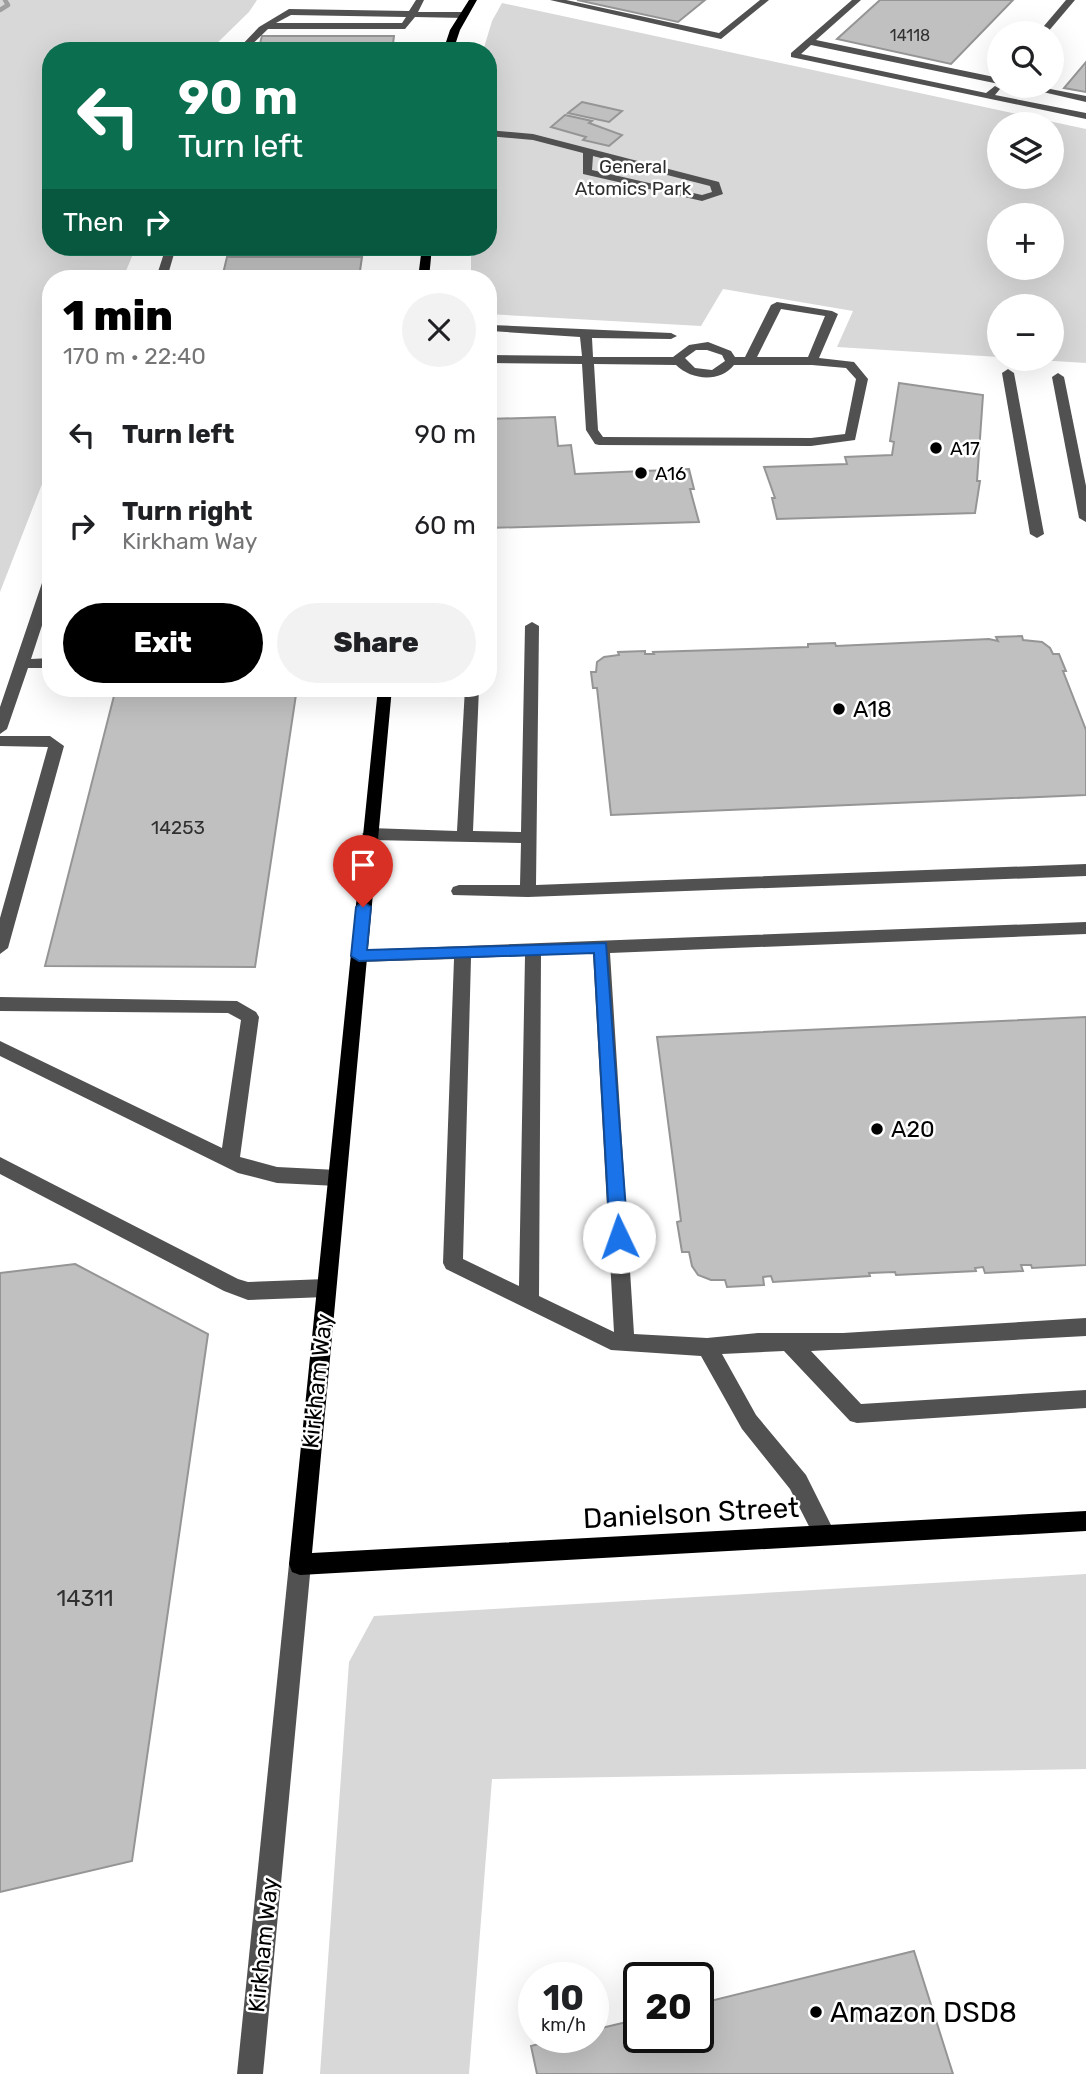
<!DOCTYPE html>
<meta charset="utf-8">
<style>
body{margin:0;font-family:Rubik,sans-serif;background:#f2f2f2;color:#202124;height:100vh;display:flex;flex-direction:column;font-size:26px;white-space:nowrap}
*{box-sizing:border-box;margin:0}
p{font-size:23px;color:#757577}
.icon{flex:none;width:38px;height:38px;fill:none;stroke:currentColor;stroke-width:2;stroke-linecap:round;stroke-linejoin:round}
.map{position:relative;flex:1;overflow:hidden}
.drawer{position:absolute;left:42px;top:270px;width:455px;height:427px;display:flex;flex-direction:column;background:#fff;border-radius:28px;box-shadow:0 7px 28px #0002}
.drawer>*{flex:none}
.guide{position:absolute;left:42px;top:42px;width:455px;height:214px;border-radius:28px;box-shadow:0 7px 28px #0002;background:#0b6e4f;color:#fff;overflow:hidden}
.buttons{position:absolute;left:987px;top:21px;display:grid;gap:14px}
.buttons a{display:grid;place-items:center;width:77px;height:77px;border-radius:50%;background:#fff;box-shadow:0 7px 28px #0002;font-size:35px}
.speed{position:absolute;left:518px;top:1962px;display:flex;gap:14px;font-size:35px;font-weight:700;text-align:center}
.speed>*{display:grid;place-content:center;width:91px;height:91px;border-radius:50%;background:#fff;box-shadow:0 7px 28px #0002;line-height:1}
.speed small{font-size:18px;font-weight:400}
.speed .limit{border:4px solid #111;border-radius:10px;background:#fff;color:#111}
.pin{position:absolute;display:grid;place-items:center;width:60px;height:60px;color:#fff;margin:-72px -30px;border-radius:50% 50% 50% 0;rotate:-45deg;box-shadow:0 0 7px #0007}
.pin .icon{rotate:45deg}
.me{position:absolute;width:77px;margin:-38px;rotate:357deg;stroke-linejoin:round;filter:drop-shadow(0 0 5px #0008)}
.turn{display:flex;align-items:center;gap:24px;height:147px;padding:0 21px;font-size:32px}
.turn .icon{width:91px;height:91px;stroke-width:2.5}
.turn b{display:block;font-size:49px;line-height:60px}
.then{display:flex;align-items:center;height:66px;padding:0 21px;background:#0003;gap:14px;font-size:26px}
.round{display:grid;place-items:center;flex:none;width:74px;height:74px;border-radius:37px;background:#f2f2f2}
.headline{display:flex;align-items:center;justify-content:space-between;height:119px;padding:0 21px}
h1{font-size:42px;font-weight:800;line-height:52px;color:#000}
.cta{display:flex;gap:14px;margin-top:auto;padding:14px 21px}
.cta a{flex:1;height:80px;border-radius:42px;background:#000;color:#fff;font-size:28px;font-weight:800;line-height:80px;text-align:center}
.cta a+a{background:#f2f2f2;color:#202124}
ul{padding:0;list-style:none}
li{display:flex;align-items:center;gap:21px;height:91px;padding:0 21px}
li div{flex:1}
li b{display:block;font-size:26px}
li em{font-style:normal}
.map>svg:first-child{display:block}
.green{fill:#d8d8d8;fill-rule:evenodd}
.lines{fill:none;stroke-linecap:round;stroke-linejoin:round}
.stream{stroke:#9f9f9f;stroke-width:4.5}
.building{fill:#c0c0c0;stroke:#959595;stroke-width:2}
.minor{fill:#515151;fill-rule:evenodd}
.major{fill:#000;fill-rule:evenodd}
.route{fill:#1a73e8;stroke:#114b97;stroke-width:2}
.poi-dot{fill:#000;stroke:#fff;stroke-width:2.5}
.labels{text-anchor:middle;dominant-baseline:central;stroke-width:5;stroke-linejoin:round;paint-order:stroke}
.far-number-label{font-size:16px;fill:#303030}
.far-park-label{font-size:19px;fill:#2f2f2f;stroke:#fff}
.far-poi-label{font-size:19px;fill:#000;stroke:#fff;text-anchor:start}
.number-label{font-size:19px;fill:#303030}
.poi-label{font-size:23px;fill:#000;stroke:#fff;text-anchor:start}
.street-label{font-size:23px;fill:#000;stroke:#fff}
.near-number-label{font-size:23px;fill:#303030}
.near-street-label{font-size:28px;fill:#000;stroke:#fff}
.near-poi-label{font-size:28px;fill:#000;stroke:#fff;text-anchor:start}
</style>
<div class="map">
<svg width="1086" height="2074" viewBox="0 0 1086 2074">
<rect width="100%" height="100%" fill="#fff"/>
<!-- green -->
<g class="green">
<polygon points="0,0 257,0 249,12 209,51 51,51 51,247 136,247 123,278 51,278 51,461 0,592"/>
<path d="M502,3L1086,129V363L1022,359H1052V306H999V357L837,347L853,311L723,289L701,326L488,314V278H471V247H488V51H483L492,21ZM999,124H1052V177H999ZM999,215H1052V268H999Z"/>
<polygon points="1086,1574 1086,1769 492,1779 469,2074 320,2074 349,1662 374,1616"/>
</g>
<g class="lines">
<!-- stream -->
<polyline class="stream" points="0,10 8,5 5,0"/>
</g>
<!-- building -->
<g class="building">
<polygon points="577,0 705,0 678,22"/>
<polygon points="880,0 1013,0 951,64 837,39"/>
<polygon points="262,36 394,36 392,51 258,51"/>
<polygon points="1086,62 1086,92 1064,88"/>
<polygon points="582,102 622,111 609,122 568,113"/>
<polygon points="565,115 592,121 589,123 622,135 609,146 583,140 586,137 551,127"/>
<polygon points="227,257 362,257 359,278 222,278"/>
<polygon points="899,383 983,395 977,481 980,481 975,513 777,519 772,498 775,498 764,467 847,464 845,457 892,455 894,442 890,441"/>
<polygon points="555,417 558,446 571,445 575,474 689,469 694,489 690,489 699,522 488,528 488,419"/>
<polygon points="1022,636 1023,640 1042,642 1050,648 1053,654 1059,654 1066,671 1063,671 1086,730 1086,795 611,815 597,688 593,688 591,672 596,672 597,662 604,657 619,655 618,652 645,651 645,654 654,654 653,652 808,647 808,644 835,643 836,646 989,639 998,641 996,637"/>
<polygon points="116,688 297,688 255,967 45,966"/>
<polygon points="1086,1017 1086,1265 1032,1268 1031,1265 1021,1265 1023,1271 985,1273 983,1267 975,1268 976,1271 896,1275 895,1272 869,1273 870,1276 773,1282 771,1276 763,1277 764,1285 727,1287 725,1280 711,1280 698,1275 692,1266 689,1252 682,1252 677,1222 681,1221 657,1037"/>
<polygon points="75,1264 208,1334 132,1861 0,1892 0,1273"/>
<polygon points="914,1951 953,2074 537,2074 531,2046 566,2037 593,2037 593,2030 639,2019 639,2037 698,2037 698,2004"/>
</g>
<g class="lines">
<!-- minor -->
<g class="minor">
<path d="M416,0H424L418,12H464L468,15L464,18L415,17L405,29H268L245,51H236L259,27L289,9L409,11ZM291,15L406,17L402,23H276Z"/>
<polygon points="550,0 566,0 719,33 760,0 769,0 721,39"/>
<polygon points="852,0 861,0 816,40 999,78 999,84 811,45 801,54 986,93 995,86 1000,89 995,95 1086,113 1086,119 791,57 791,53"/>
<polygon points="1066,0 1075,0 1047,33 1038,33"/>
<polygon points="1017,86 1035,86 1086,96 1086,102"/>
<path d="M488,130L533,134L719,182L723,194L702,201L583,174V153L533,140L488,136ZM593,156L710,186L712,192L702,195L592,170Z"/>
<polygon points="166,247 176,247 167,278 156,278"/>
<path d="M777,302L832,311L838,314L819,358L854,362L868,379L855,440L811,446L599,445L595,444L586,430L582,364L488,363V355L582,356L580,337L491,331H488V325H491L671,333L677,336L671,339L592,338L593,357H673L689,345L708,342L731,351L735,357H745L771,305ZM781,309L825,316L808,357H757ZM696,350H707L722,355L725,361L712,370L695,368L685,358ZM594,364L676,365C691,380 720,383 734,365H812L846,368L856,379L845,434L811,438L603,437L598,430Z"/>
<polygon points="1008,369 1014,373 1044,534 1037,538 1030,534 1002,373"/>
<polygon points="1058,373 1064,377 1086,486 1086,522 1079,518 1052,377"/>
<polygon points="51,573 51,598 31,659 51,658 51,668 28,668 7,729 0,734 0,707 44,577"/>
<polygon points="532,622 539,626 536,885 1086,864 1086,876 528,897 453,895 451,891 453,887 459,885 520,885 521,843 370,840 362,834 370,828 457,831 465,688 479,688 473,831 521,832 525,626"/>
<polygon points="0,736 50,736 64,746 8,948 0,954 0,918 48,747 0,746"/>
<path d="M1086,922V934L610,953L634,1334L707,1338L758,1333H843L1086,1318V1336L811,1351L861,1404L1086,1390V1408L857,1423L850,1421L784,1351L722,1354L756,1415L806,1475L836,1535L833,1542L825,1545L817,1542L790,1489L742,1429L701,1356L611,1350L446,1269L443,1263L454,959L359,962L351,956L359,950ZM593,953L614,1332L539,1296L541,955ZM525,956L519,1286L463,1259L471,958Z"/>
<polygon points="0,997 237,1001 256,1012 259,1017 240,1157 277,1167 337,1170 344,1173 346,1178 344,1183 337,1186 277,1183 238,1173 0,1056 0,1041 222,1148 241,1020 228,1013 0,1011"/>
<polygon points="0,1157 238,1279 248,1282 326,1279 333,1282 336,1288 333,1294 326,1297 248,1300 224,1291 0,1174"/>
<polygon points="300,1553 308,1556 311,1564 263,2074 237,2074 289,1564 292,1556"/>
</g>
<!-- major -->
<g class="major">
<polygon points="469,0 477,0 460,30 453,51 443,51 450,30"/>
<polygon points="422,247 432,247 429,278 418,278"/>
<polygon points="378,688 392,688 312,1553 1086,1511 1086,1531 300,1575 292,1572 289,1564"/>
</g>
</g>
<!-- route -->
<polygon class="route" points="363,902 371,907 367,950 606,943 628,1237 625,1242 619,1244 613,1242 610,1237 594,953 359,961 351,956 356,907"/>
<!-- markers -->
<g class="poi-dot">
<circle cx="936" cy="448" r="7"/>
<circle cx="641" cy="473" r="7"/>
<circle cx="839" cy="709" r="7"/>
<circle cx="877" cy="1129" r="7"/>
<circle cx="816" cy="2012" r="7"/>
</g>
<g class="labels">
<!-- far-number labels -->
<g class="far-number-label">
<text x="910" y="35">14118</text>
</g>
<!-- far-park labels -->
<g class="far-park-label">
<text x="633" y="166">General<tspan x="633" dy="22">Atomics Park</tspan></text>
</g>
<!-- far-poi labels -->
<g class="far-poi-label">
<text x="950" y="448">A17</text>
<text x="655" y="473">A16</text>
</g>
<!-- number labels -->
<g class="number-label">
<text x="178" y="827">14253</text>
</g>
<!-- poi labels -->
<g class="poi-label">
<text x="853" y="709">A18</text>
<text x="891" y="1129">A20</text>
</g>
<!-- street labels -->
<g class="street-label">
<text transform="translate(317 1381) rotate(-84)">Kirkham Way</text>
<text transform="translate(263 1945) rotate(-84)">Kirkham Way</text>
</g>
<!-- near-number labels -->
<g class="near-number-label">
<text x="85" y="1598">14311</text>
</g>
<!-- near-street labels -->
<g class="near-street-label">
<text transform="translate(691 1513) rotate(-3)">Danielson Street</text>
</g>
<!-- near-poi labels -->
<g class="near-poi-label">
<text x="830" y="2012">Amazon DSD8</text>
</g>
</g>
</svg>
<div class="buttons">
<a><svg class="icon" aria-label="search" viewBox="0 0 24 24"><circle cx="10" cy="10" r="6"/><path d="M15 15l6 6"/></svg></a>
<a><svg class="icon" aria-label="layers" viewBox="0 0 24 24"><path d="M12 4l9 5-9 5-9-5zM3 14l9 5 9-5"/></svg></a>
<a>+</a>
<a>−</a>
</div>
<div class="speed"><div>10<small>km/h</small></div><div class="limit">20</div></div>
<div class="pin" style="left:363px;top:907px;background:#d93025"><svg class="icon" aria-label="arrive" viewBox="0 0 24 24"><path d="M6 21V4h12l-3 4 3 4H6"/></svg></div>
<svg class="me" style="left:619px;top:1237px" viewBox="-20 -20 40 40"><circle r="19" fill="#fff"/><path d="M0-13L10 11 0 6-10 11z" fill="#1a73e8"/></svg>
<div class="guide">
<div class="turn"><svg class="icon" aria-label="left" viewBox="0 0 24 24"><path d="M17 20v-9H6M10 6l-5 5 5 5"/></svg><div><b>90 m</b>Turn left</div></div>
<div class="then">Then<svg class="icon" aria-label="right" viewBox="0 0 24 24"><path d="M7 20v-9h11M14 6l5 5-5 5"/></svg></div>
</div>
<section class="drawer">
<div class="headline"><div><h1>1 min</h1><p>170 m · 22:40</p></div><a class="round"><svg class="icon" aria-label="close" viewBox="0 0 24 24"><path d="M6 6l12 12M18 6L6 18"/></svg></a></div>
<ul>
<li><svg class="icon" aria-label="left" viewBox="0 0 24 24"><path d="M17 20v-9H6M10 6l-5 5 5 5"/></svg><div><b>Turn left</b></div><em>90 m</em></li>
<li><svg class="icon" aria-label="right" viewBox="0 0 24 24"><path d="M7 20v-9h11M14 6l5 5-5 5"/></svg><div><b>Turn right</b><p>Kirkham Way</p></div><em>60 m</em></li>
</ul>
<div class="cta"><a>Exit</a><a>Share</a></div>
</section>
</div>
